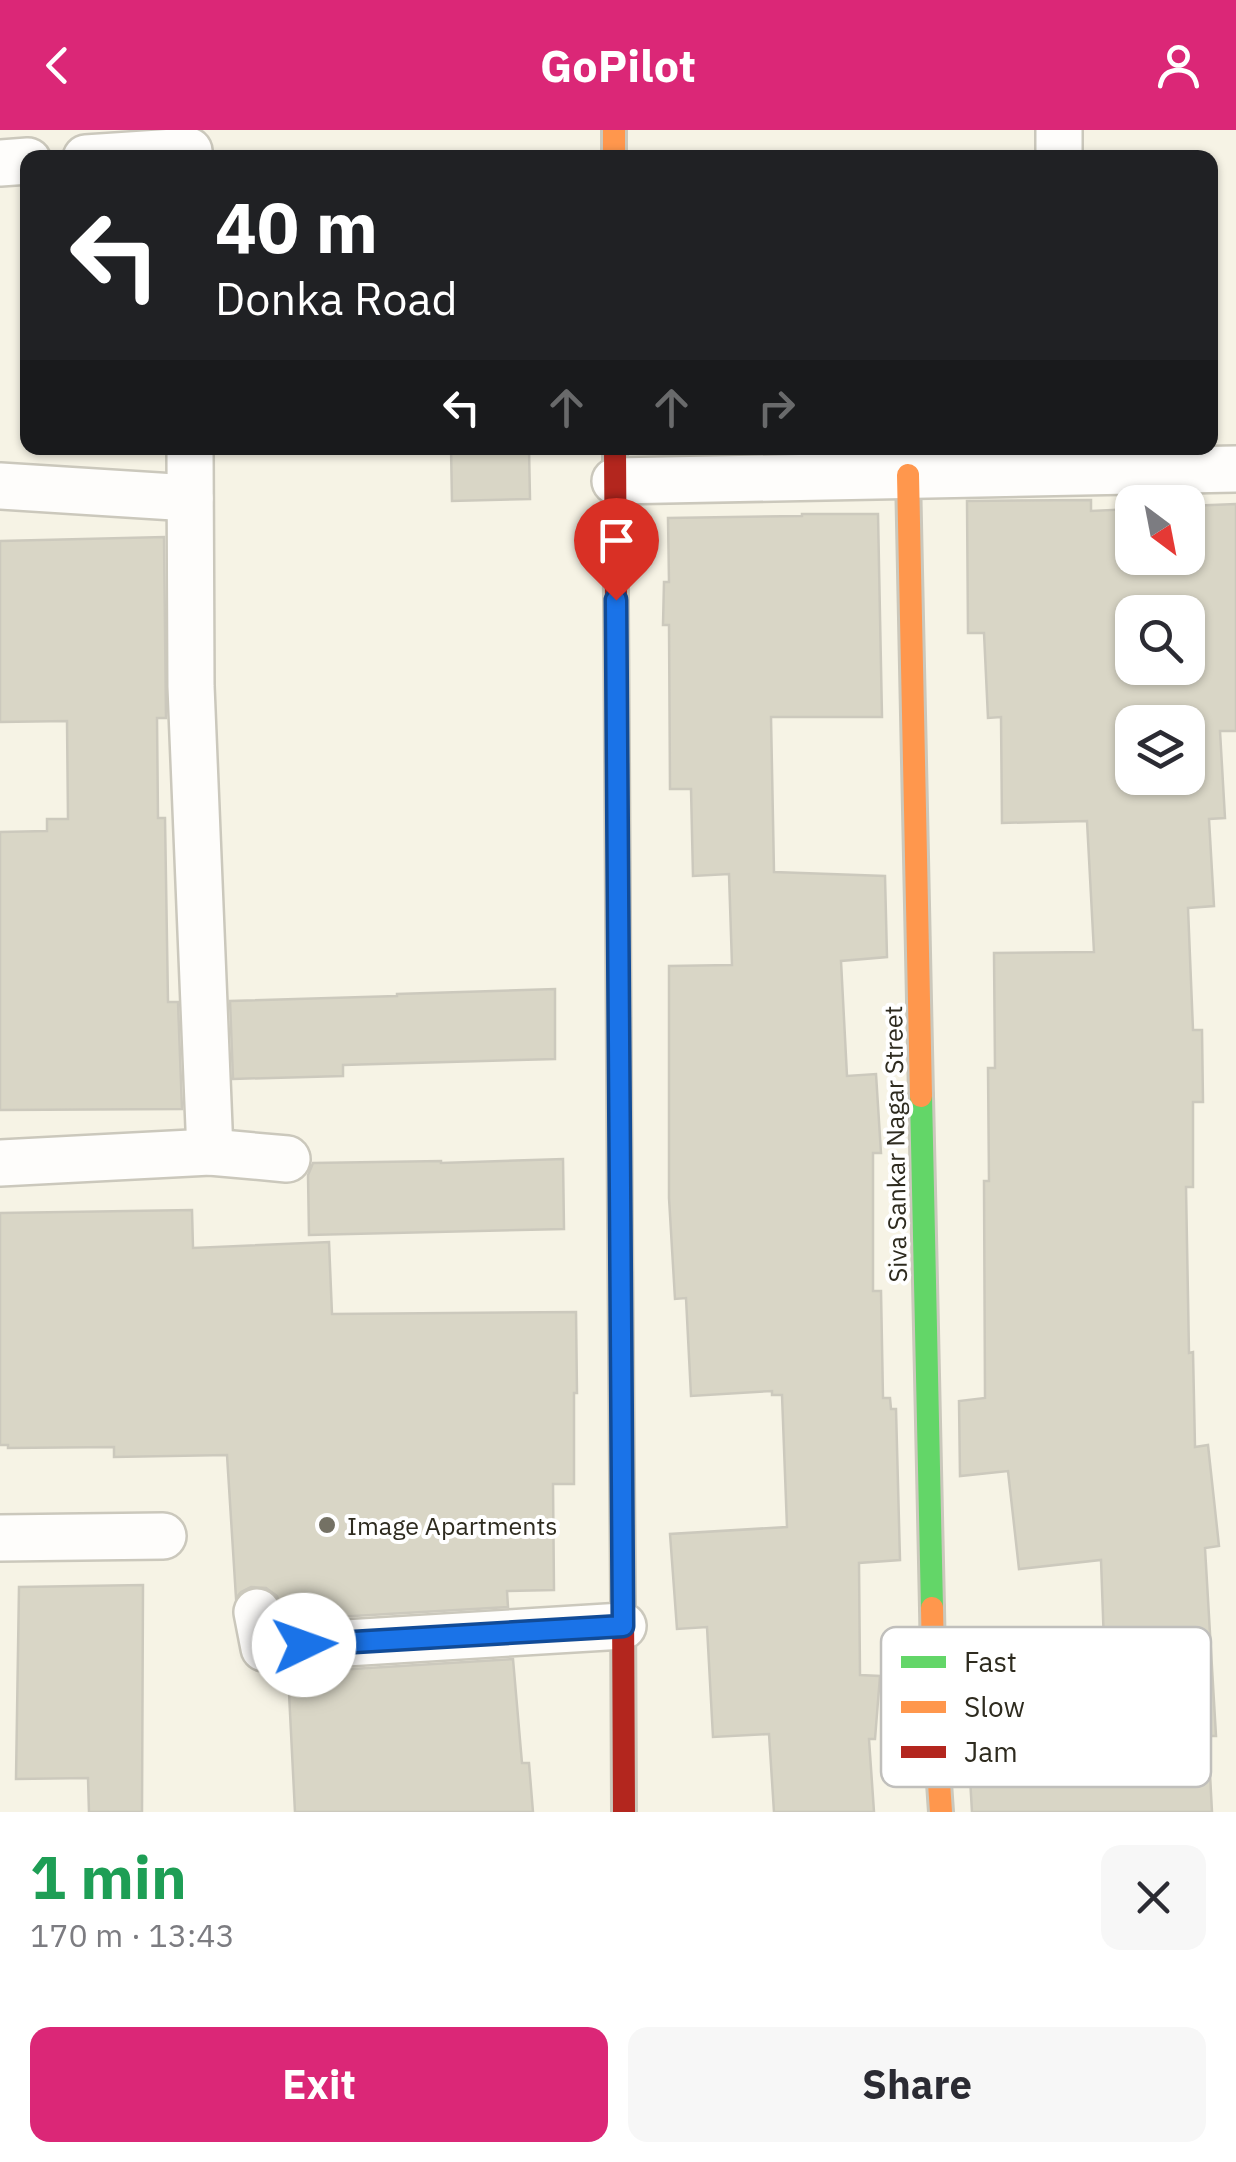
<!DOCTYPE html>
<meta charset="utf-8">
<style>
body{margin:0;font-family:"IBM Plex Sans",sans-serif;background:#f7f7f7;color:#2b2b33;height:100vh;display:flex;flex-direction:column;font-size:38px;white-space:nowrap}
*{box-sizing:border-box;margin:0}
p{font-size:32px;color:#7c7c81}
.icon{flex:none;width:55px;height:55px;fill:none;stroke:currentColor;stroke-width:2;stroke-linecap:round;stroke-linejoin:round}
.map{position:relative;height:1682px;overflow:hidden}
.sheet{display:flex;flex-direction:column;background:#fff;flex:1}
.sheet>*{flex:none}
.guide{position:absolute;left:20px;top:20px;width:1198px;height:305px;border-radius:20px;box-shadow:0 2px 8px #0004;background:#202124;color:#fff;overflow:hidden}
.needle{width:65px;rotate:148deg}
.controls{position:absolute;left:1115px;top:355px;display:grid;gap:20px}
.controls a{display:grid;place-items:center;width:90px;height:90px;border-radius:20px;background:#fff;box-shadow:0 2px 8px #0004;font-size:50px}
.pin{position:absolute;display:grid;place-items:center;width:85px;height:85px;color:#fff;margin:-102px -42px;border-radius:50% 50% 50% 0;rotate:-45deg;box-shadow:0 0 10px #0007}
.pin .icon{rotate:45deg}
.me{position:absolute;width:110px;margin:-55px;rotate:87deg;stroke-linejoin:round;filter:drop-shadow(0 0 8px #0008)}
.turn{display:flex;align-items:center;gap:35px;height:210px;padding:0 30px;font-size:45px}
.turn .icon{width:130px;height:130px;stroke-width:2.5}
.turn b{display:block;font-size:70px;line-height:85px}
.lanes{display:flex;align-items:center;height:95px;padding:0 30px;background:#0003;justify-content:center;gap:50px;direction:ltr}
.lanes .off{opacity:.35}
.round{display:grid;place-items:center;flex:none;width:105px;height:105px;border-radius:20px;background:#f7f7f7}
.headline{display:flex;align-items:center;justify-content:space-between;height:170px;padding:0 30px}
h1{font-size:60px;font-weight:700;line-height:75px;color:#1e9e55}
.button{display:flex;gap:20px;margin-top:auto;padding:20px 30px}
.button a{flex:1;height:115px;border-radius:20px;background:#db2777;color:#fff;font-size:40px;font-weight:700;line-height:115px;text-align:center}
.button a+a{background:#f7f7f7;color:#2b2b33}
header{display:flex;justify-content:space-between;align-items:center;height:130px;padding:0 30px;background:#db2777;color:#fff;font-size:45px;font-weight:700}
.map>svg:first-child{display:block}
.building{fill:#d9d6c6;stroke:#ccc9bd;stroke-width:2.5;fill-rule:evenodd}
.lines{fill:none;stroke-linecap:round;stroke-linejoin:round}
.street-casing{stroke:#cbc8bc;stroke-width:50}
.fast-casing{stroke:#cbc8bc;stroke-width:28}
.slow-casing{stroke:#cbc8bc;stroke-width:28}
.jam-casing{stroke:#cbc8bc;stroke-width:28}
.street{stroke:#fefdfb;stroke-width:45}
.fast{stroke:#63d668;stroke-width:22}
.slow{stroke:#ff974d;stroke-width:22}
.jam{stroke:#b3261e;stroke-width:22}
.route-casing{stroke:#114b97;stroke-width:25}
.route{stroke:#1a73e8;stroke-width:18}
.poi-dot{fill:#747164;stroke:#fff;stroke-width:4}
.labels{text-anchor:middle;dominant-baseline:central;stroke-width:8;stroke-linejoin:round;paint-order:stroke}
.street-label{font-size:25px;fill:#2e2b1f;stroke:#fff}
.poi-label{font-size:25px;fill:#2e2b1f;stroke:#fff;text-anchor:start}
.key{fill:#fff;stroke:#c0bfbc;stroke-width:2.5}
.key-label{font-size:28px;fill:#2e2b1f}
</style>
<header><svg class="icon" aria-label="back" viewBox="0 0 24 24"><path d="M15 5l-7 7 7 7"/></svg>GoPilot<svg class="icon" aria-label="person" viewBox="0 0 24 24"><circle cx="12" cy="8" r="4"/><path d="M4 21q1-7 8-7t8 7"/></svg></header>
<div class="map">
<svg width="1236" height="1682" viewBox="0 0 1236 1682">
<rect width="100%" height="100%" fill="#f6f3e5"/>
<!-- building -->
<g class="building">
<polygon points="451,318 529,318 530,369 452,371"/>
<path d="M1091,370V381L1132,379V428H1188V376L1236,374V601H1220L1225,688L1209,689L1214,776L1188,778L1193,900H1202L1203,972H1193V1057H1186L1189,1223L1193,1222L1195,1317L1208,1315L1219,1416L1205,1418L1216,1606H1208L1212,1682H972L968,1613H975L972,1546L1101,1540L1099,1515L1104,1514L1101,1430L1019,1439L1008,1341L960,1346L959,1271L985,1268L984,1051H989L988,938H995L994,823L1094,822L1087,691L1002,693L1001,587L988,588L984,503H968L967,371ZM1132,482H1188V538H1132ZM1132,592H1188V648H1132Z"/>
<polygon points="802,384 878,384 882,587 771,587 774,742 885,746 887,827 841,831 847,946 876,944 881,1023 873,1023 873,1161 881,1161 883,1268 890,1268 891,1279 896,1279 900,1430 859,1433 860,1545 880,1546 875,1609 869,1609 874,1682 774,1682 769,1604 713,1607 707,1497 677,1499 670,1404 787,1397 782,1265 772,1265 772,1261 691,1266 686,1168 675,1169 669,1068 669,836 732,835 729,744 693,746 691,659 670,659 669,495 663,495 664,452 669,452 668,388 802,386"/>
<polygon points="164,407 166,588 157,588 158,688 165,688 168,872 178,872 182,979 0,980 0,702 47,701 47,689 68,689 67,591 0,592 0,411"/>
<polygon points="555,859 555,929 343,935 343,946 233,949 230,871 397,866 397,864"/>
<polygon points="563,1029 564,1099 309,1105 308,1045 313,1033 441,1031 441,1033"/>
<polygon points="192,1080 193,1118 329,1112 332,1184 576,1182 577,1263 574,1263 574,1354 553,1354 554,1460 507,1461 508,1477 285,1490 277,1466 266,1458 251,1457 241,1462 236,1468 227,1325 114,1327 114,1317 8,1318 8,1315 0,1315 0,1083"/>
<polygon points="143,1455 142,1682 89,1682 88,1648 16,1649 19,1457"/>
<polygon points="513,1529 522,1633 529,1633 533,1682 295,1682 288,1543"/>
</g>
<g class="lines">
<defs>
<g id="street">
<polyline points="86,28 189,21 189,28"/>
<polyline points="1059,28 1059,0"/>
<polyline points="0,33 28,31"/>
<polyline points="190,318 191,556 210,1022"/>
<polyline points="615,351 1236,339"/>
<polyline points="0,356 190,368"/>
<polyline points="0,1033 210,1022 287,1029"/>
<polyline points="0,1408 163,1406"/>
<polyline points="257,1482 264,1518 623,1496"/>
</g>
<polyline id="fast" points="921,966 932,1478"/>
<g id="slow">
<polyline points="614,0 614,28"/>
<polyline points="908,345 921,966"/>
<polyline points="620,1092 623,1471"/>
<polyline points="932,1478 934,1580 941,1682"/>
</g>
<g id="jam">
<polyline points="615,318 620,1092"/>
<polyline points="623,1471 624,1682"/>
</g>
</defs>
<!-- street casing -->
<use href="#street" class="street-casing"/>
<!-- fast casing -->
<use href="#fast" class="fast-casing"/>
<!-- slow casing -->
<use href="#slow" class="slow-casing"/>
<!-- jam casing -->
<use href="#jam" class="jam-casing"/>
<!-- street -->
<use href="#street" class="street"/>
<!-- fast -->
<use href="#fast" class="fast"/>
<!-- slow -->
<use href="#slow" class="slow"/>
<!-- jam -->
<use href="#jam" class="jam"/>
</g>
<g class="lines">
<defs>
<polyline id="route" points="304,1515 623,1496 616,470"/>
</defs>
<!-- route casing -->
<use href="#route" class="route-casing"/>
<!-- route -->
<use href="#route" class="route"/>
</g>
<!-- markers -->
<circle class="poi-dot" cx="327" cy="1395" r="10"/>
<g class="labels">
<!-- street labels -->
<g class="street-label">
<text transform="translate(895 1014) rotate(-91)">Siva Sankar Nagar Street</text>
</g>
<!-- poi labels -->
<g class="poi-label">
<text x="347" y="1395">Image Apartments</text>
</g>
</g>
<!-- legend -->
<rect x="881" y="1497" width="330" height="160" rx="15" class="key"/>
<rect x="901" y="1526" width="45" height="12" fill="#63d668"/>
<rect x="901" y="1571" width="45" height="12" fill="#ff974d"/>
<rect x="901" y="1616" width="45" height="12" fill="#b3261e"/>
<g class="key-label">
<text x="964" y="1542">Fast</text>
<text x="964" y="1587">Slow</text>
<text x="964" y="1632">Jam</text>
</g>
</svg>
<div class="controls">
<a><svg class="needle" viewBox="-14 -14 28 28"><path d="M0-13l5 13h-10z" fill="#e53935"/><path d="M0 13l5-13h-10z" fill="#7c7c81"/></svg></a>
<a><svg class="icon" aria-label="search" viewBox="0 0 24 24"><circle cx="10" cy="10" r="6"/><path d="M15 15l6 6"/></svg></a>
<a><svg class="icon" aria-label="layers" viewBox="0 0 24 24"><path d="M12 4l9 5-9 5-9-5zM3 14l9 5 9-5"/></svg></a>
</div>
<div class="pin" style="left:616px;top:470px;background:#d93025"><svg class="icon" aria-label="arrive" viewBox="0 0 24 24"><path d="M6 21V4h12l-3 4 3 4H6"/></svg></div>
<svg class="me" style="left:304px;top:1515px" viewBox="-20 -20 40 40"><circle r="19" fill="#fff"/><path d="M0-13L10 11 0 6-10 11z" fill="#1a73e8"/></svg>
<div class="guide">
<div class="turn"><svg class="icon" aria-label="left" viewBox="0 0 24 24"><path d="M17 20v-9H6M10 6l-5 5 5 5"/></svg><div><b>40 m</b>Donka Road</div></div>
<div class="lanes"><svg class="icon" aria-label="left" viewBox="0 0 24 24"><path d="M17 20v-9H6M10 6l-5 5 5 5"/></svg><svg class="icon off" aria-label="ahead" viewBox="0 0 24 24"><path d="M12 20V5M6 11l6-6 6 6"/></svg><svg class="icon off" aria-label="ahead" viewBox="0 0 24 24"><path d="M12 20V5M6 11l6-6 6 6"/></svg><svg class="icon off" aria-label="right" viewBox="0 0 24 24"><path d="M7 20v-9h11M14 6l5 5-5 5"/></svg></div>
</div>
</div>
<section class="sheet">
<div class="headline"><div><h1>1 min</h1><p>170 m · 13:43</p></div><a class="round"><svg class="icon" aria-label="close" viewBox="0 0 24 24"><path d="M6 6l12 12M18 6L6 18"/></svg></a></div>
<div class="button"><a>Exit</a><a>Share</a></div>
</section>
